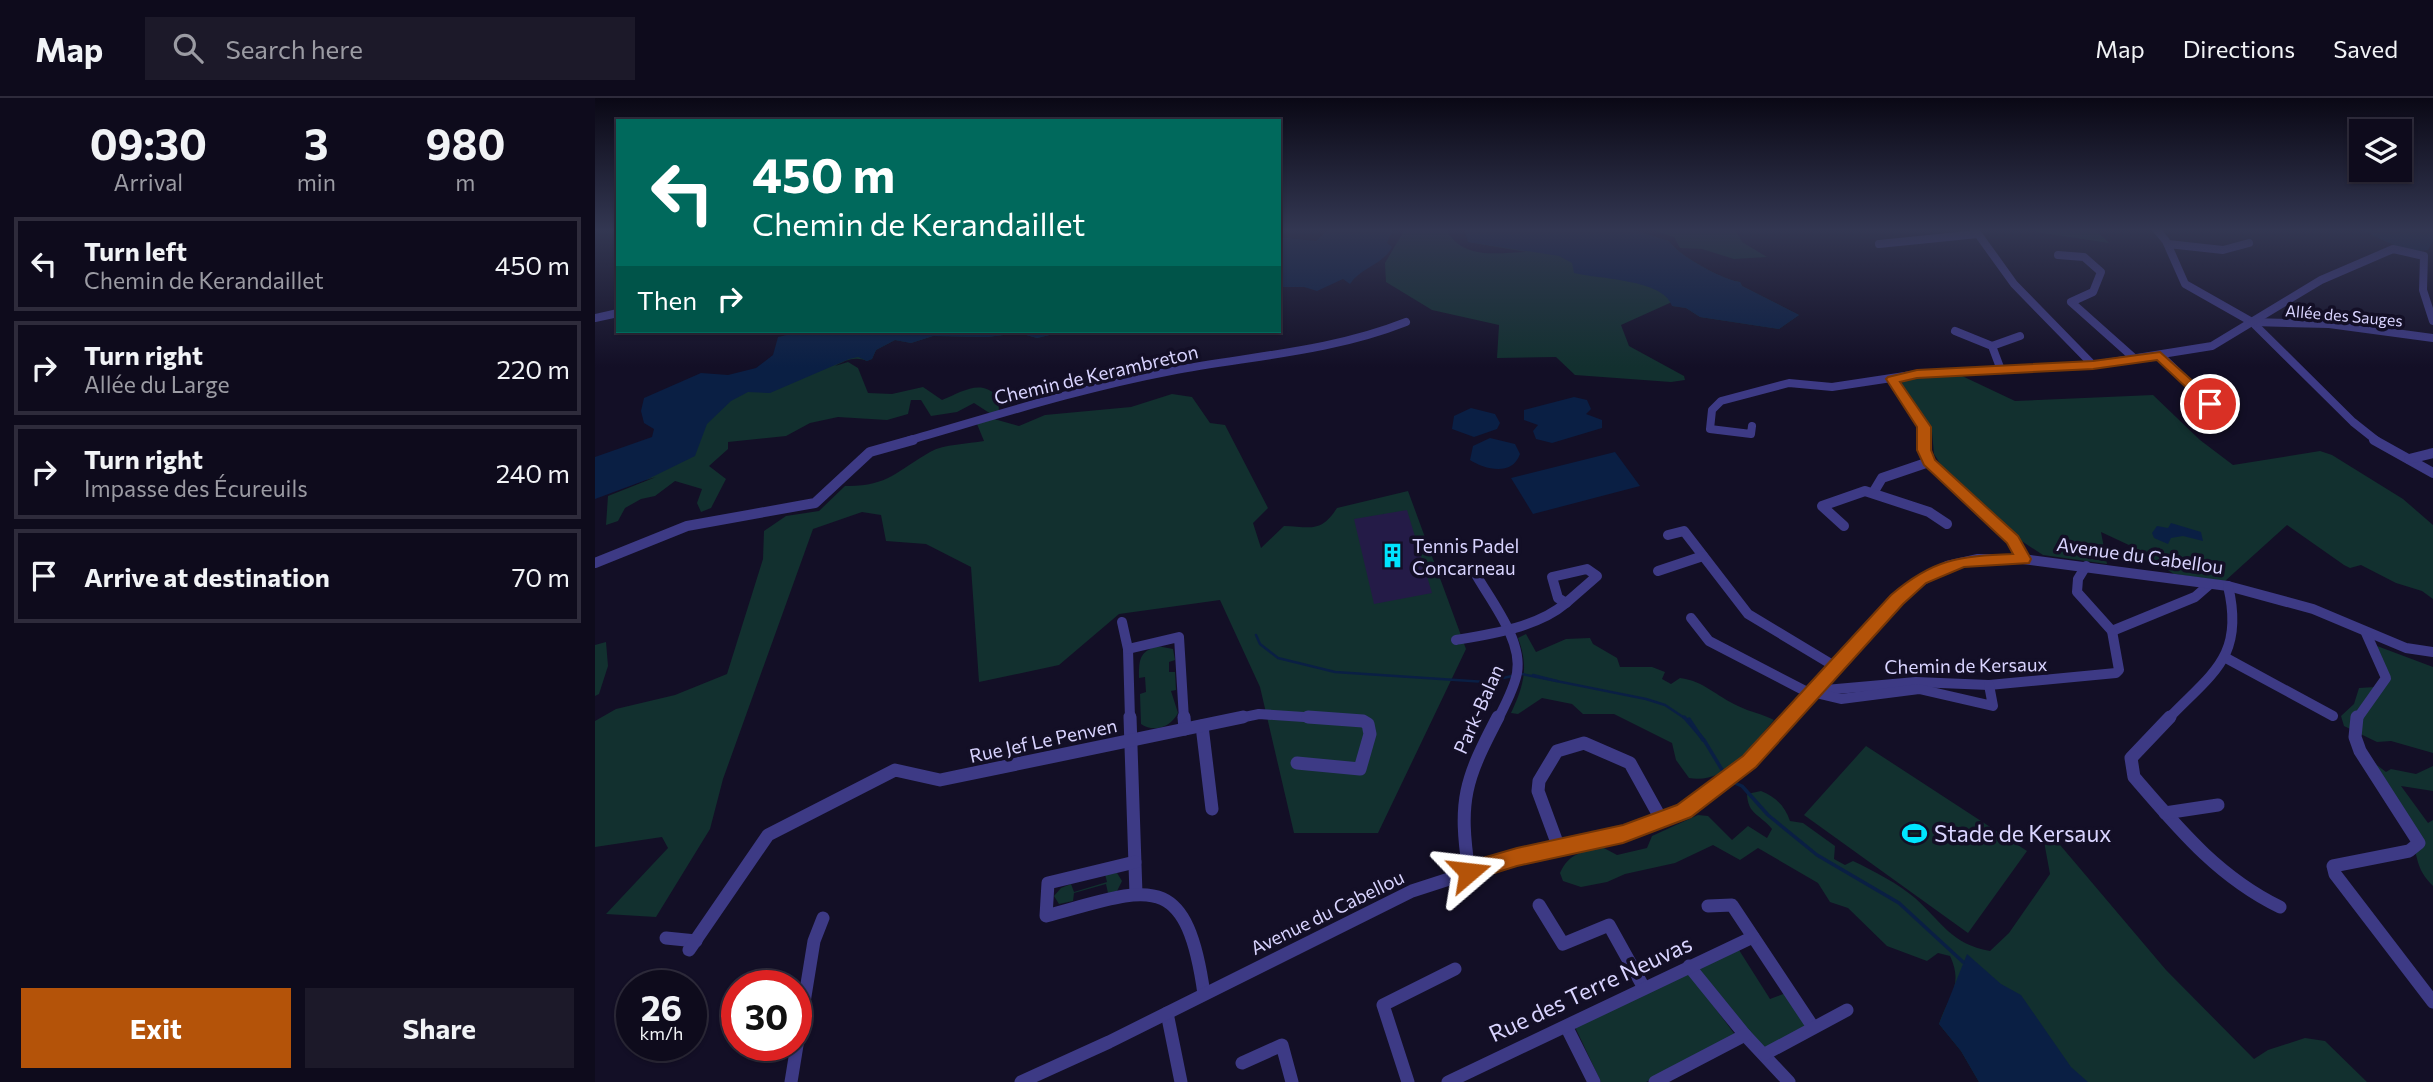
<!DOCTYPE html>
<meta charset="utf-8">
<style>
body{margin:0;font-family:Commissioner,sans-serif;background:#1c1929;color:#f1f3f6;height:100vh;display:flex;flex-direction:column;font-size:26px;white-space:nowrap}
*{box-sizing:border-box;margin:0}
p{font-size:23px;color:#9b9ba3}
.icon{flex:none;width:38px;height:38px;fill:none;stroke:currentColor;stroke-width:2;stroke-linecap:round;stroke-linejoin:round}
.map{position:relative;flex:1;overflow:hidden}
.details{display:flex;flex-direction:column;background:#0e0b1c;width:595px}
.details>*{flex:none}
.guide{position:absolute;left:21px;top:21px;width:665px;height:214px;border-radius:0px;box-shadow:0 2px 5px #0004,0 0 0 2px #2e2b3b;background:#00695c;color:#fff;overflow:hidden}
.tools{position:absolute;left:1754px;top:21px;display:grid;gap:14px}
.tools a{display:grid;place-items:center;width:63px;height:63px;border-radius:0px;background:#0e0b1c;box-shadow:0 2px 5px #0004,0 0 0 2px #2e2b3b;font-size:35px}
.speed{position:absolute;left:21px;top:872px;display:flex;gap:14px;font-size:35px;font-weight:700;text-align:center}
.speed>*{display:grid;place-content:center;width:91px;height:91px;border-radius:50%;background:#0e0b1c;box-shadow:0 2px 5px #0004,0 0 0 2px #2e2b3b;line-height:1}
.speed small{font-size:18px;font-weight:400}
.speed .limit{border:10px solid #d22;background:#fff;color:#111}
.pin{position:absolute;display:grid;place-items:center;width:60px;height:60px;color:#fff;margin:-30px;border:4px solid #fff;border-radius:50%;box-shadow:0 2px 7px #0007}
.me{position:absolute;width:77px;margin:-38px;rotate:73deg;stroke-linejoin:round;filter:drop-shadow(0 0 5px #0008)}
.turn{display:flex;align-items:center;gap:24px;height:147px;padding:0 21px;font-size:32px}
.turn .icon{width:91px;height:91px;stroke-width:2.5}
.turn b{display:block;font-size:49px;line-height:60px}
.then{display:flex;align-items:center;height:66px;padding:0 21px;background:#0003;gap:14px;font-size:26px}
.eta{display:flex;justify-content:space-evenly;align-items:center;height:119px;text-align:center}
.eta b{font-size:42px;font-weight:700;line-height:49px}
.action{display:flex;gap:14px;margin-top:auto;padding:14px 21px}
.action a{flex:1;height:80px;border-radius:0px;background:#b45309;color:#fff;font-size:28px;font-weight:700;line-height:80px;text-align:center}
.action a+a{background:#1c1929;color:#f1f3f6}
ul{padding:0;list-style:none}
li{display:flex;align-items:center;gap:21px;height:94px;margin:0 14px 10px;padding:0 7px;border:4px solid #2e2b3b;border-radius:0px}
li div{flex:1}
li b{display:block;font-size:26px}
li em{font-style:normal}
header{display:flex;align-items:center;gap:42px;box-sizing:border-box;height:98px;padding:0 35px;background:#0e0b1c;border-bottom:2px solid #2e2b3b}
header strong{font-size:33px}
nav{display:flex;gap:38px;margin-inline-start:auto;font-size:24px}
.search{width:490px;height:63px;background:#1c1929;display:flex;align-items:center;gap:18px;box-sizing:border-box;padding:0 24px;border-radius:0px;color:#9b9ba3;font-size:26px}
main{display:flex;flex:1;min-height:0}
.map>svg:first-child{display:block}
.green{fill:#12302f}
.water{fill:#0a1f44}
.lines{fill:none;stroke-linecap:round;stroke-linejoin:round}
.stream-far1{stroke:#0a1f44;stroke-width:2.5}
.stream{stroke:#0a1f44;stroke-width:3.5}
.building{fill:#241b47}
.minor-far2{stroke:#3d3a85;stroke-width:8}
.minor-far1{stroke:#3d3a85;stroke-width:10}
.minor{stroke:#3d3a85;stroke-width:13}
.route{fill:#b45309;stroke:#753606;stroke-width:2}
.labels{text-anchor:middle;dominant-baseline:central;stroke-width:7;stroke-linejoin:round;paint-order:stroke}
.far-street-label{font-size:16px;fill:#d9d4ff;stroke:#130f26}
.street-label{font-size:19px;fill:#d9d4ff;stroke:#130f26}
.poi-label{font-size:19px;fill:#d9d4ff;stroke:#130f26;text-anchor:start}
.near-poi-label{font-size:23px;fill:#d9d4ff;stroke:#130f26;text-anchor:start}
.near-street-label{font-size:23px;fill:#d9d4ff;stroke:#130f26}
</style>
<header>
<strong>Map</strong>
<div class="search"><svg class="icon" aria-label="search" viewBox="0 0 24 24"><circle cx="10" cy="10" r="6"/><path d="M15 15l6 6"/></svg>Search here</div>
<nav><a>Map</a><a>Directions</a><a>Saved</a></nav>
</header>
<main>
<section class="details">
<div class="eta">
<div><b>09:30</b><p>Arrival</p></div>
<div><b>3</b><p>min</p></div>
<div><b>980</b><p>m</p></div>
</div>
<ul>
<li><svg class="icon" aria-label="left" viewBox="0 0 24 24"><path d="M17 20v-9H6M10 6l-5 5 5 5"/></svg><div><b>Turn left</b><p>Chemin de Kerandaillet</p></div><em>450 m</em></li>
<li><svg class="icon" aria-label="right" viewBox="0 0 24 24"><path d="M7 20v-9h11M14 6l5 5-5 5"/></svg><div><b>Turn right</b><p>Allée du Large</p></div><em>220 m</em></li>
<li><svg class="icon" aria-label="right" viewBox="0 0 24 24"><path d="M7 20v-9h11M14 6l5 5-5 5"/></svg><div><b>Turn right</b><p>Impasse des Écureuils</p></div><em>240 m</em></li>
<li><svg class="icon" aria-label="arrive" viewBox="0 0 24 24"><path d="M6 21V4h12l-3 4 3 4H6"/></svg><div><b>Arrive at destination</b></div><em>70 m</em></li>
</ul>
<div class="action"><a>Exit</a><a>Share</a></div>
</section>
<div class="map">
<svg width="1838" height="984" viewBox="0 0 1838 984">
<rect width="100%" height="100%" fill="#130f26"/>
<!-- green -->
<g class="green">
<path d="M810,131H851C867,162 901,155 931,154L873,144L869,131H1035L1074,143C1083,157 1127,182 1145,184L1147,188L1204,217L1184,231L1105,219L1091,210L1077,208V204L1026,227L1034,248L1089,278L1090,282L1076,284L980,277L961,259L902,260L904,227L837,212L791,184L790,165Z"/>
<polygon points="1055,131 1140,131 1147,144 1172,159 1139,161 1107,151 1085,150 1079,139"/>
<polygon points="1441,131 1499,131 1514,145 1441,134"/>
<path d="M471,233L442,240L424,235L392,239L338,238L316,245L300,242L281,252L277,261L272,263C260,258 251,262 240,268L253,264L263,270L273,295L297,296L328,289L347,302C367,294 386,280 403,299L404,313L396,316L379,305L362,314L336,318L326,302H316L313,316L292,322L243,319L215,325L191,338L133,344V351L114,368L131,381L116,410L106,414L102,405L107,391L80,383L60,398L46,401L30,410L23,423L11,427L13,398L61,379L51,382L120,306L292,238Z"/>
<polygon points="1365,277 1420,303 1558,297 1605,342 1638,367 1725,353 1737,357 1808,401 1838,427 1838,501 1827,493 1801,485 1766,467 1755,470 1749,467 1692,427 1630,483 1579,476 1536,448 1506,434 1512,466 1448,457 1425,442 1349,372 1339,356 1337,334 1306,285 1315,281"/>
<path d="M577,296L597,299L615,325L630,327L673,410L658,425L666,450L689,428C716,429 726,435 742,410L813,393L871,551L783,735H699L665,589L625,502L524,516L464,567L384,584L376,469L331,446L291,443L286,417L267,414L218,431L128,681L115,731L61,819L11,816L73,750L67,739L0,749V623L21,611L80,597L132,576L168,461L169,433L191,418L224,413L250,388C292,389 302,373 335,354C349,346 373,346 389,343L382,326L399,321L424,328L450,317L536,309Z"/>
<path d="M931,536L941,554L971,541L995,540L998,546L1022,560L1025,569H1057L1070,574L1067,581L1076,586L1085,580C1109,583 1121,598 1143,608C1155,614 1168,616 1179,622C1157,647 1132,687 1094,680L1081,662L1077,645L1019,616H988L977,606L947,600L923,616L916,615C929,587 934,569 923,540Z"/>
<polygon points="11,544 13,568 4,596 0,598 0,547"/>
<path d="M562,548L578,551L580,562L574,564V574H580L581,592L576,593L583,615C576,629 559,635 546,626L545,596L551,594L550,579L544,580C544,562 544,554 562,548Z"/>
<polygon points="1782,548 1838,569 1838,655 1796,643 1782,644 1749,628 1746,618 1759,606 1764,590 1780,589 1786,579"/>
<polygon points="1271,648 1432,753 1373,835 1209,717"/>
<path d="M1770,658L1791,674L1796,671L1821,676L1838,668V693L1806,688L1833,725L1838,722V788C1819,769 1825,760 1815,740C1802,712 1785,685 1770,658Z"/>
<path d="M1166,693C1181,699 1190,708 1195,723L1208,725L1240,748L1239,761L1250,767L1258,763C1279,773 1302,785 1320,800C1347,824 1356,846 1395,853L1414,835L1455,776L1448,738L1460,741L1571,872L1659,961L1673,952L1710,940L1730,943L1772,984H1384L1366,953L1344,926C1353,898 1369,888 1355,858L1343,855L1332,863L1292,848L1253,810L1235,804L1223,785L1163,750L1145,762L1118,747L1080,765L1030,776L1012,784L986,789L968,783L965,775C974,755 987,754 1007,749L1022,757L1052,750L1057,738L1103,717L1113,718L1137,742L1153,728L1172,740L1177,731C1165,716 1153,717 1152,696Z"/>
<polygon points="522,775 527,783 522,793 513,795 511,786 479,795 478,803 464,806 459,798 466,790 476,786 479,794 512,784 510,776"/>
<polygon points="1144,852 1175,901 1191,895 1214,927 1167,952 1102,871"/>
<polygon points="1094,875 1141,938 1051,984 1006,984 980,929"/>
</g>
<!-- water -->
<g class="water">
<path d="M734,131H794L797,133L792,145L797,149C789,166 765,170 755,186L748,181L722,193L709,189H684V139L721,143Z"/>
<path d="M869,131H1035L1074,143C1082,157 1128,182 1145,184L1147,188L1204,217L1184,231L1105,219L1091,210L1077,208C1069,181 1002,181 979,175L977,165L964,158L873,144Z"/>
<path d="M1761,131H1838V143L1833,152C1807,157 1786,138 1761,131Z"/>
<polygon points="208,233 471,233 442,240 424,235 392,239 338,238 316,245 300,242 281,252 277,261 272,263 263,259 254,261 175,295 153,294 136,303 112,326 100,358 51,382 0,401 0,359 57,339 59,331 49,325 46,313 49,300 106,275 133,277 161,270 178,257 183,239"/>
<polygon points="979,299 992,302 996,311 991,316 1007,322 1007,330 957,345 941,341 938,333 943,327 929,322 929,312"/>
<polygon points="876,310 900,316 905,325 902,331 879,339 857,331 859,318"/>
<path d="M895,340L920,346L925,356C917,379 889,371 875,362L878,348Z"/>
<polygon points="1020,354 1045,388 938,416 916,380"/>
<polygon points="1576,425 1606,434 1608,443 1588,438 1576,440 1573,446 1559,440 1557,435 1562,428 1573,430"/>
<polygon points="1372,856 1406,886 1426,897 1476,969 1493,984 1384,984 1366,953 1344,926"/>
</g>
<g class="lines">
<!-- stream-far1 -->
<g class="stream-far1">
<polyline points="661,537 665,546 683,560 740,574 891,584 917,578"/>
<polyline points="927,576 1051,601 1070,607 1091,621"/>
<polyline points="938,577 962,583"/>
</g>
<!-- stream -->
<g class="stream">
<polyline points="1089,619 1109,642 1129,675"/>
<polyline points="1094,621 1108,642"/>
<polyline points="1135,683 1147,688 1173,717 1222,757 1304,805 1368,864"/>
</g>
</g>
<!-- building -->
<polygon class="building" points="812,412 837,495 779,506 759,421"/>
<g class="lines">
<!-- minor-far2 -->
<g class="minor-far2">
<polyline points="1561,131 1571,143 1590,186 1657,224 1758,324 1782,343"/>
<polyline points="1284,146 1383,136 1419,186 1498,267"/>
<polyline points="1573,146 1628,152 1654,145"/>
<polyline points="1463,157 1489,159 1506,174 1498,194 1476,204 1540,261"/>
<polyline points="0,220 23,215"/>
<polyline points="1657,224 1734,226 1838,240"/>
<polyline points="1360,233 1397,248 1425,238"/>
<polyline points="1397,248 1406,272"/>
<polyline points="1565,257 1632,321"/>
<polyline points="1297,281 1329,329 1329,343"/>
<polyline points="1157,328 1156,336 1115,331 1117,312 1126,303 1194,285 1237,289 1323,276 1498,267 1617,248 1726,182 1798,151 1829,158 1828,192 1838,223"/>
<path d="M312,343C399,318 486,290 576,273C655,258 735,254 811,224"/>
</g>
<!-- minor-far1 -->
<g class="minor-far1">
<polyline points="1329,342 1334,364 1418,442 1428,461"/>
<polyline points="1779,342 1838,375"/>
<polyline points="1814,361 1838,355"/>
<polyline points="1278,395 1287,380 1334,364"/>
<polyline points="1249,428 1227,408 1270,393 1334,414 1352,426"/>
<polyline points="1073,437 1089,433 1153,516 1241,569"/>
<polyline points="0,465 92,428 220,405 275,354 318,342"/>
<polygon points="992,471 1002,478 971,505 963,500 957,479"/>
<path d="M879,473C894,501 928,541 922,575C919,591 910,607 903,621"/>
<polyline points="1063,473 1108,458"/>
<polyline points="1096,520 1114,543 1216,596"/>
<polyline points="527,524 533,551 535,621"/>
<polyline points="1517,533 1600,499 1615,486"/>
<path d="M861,542C897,536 943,529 971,505"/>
<polyline points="533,551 584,539 589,621"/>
<polyline points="1631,560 1738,618"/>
<polyline points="1219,593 1321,584 1394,587 1521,575 1524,572 1517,533 1482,494 1483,481 1491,468"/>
<polyline points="1225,596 1246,601 1324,591 1398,608 1394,587"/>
<polyline points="640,621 664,616 739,621"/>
<polyline points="1194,621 1313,491 1352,468 1383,461 1428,461 1633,488 1718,511 1811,550 1838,554"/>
<path d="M1573,621C1617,575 1650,559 1633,488"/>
<polyline points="1762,621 1791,580 1771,535"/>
</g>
<!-- minor -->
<g class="minor">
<polyline points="535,619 541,796"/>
<polyline points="589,619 590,631"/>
<path d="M1575,619L1536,660L1539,679C1583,730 1623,779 1685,809"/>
<polyline points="1762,619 1760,639 1765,653 1824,745 1814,753 1738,768 1740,776 1838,904"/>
<polyline points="607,628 617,711"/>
<polyline points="702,665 765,671 775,636 773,626 768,623 713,619"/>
<polyline points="1570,715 1623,707"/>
<polyline points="964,750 943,693 944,683 962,653 989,645 1035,665 1066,721"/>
<path d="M540,764L453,785L451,818C552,791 591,767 609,896"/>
<path d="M874,774C863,702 870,682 903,619"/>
<polyline points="944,807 968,846 1014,827 1049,890"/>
<polyline points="1113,808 1137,807 1218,929"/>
<polyline points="71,840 101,843"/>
<polyline points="94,852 173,737 300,672 345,682 648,619"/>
<polyline points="1094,868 1150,937 1194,984"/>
<polyline points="572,915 586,984"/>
<polyline points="972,930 999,984"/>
<polyline points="1170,956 1252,912"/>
<polyline points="647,965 687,947 697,984"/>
<polyline points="196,984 219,843 228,820"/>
<polyline points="426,984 514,944 817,793 922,759 1028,736 1089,713 1155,663 1195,619"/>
<polyline points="813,984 788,907 860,871"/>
<polyline points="853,984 1158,839"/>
<polyline points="1060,984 1150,937"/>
</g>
</g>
<!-- sky -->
<linearGradient id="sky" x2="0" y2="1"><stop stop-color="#0a0815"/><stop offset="0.49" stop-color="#333752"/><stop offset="1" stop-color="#333752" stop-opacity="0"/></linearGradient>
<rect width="1838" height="269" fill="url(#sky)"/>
<!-- route -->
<path class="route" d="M1565,254L1620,303V308H1611L1562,262L1498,271L1322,280L1305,284L1336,329V352L1340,362L1423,438L1436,461L1434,465L1369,469L1331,485L1308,506L1161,669L1096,719L1028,745L922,768L874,783L866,780L863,774L866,767L874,764L922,750L1028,727L1082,707L1148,658L1296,497C1338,461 1364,458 1418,456L1412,445L1329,367L1322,352V329L1291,281L1293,279L1322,272L1498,263Z"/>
<!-- icons -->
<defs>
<symbol id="building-bare" viewBox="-9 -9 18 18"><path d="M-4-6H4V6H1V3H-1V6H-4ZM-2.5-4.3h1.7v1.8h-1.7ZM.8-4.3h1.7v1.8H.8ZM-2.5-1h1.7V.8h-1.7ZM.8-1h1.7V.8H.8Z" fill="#00e5ff" stroke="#130f26" stroke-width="2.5" paint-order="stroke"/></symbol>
<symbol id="stadium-bare" viewBox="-9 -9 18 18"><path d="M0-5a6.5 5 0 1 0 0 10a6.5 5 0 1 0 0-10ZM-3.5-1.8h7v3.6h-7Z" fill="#00e5ff" stroke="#130f26" stroke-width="2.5" paint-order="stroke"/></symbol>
</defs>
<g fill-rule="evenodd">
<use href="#building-bare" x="780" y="440" width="35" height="35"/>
<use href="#stadium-bare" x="1302" y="718" width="35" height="35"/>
</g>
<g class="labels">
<!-- far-street labels -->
<g class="far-street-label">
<text transform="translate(1749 217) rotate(5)">Allée des Sauges</text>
</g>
<!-- street labels -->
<g class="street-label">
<text transform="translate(501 276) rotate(-13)">Chemin de Kerambreton</text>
<text transform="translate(1545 457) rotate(8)">Avenue du Cabellou</text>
<text transform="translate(1371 567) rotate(-1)">Chemin de Kersaux</text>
<text transform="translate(883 611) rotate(-66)">Park-Balan</text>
<text transform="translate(448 642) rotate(-12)">Rue Jef Le Penven</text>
<text transform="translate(732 814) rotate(-26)">Avenue du Cabellou</text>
</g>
<!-- poi labels -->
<g class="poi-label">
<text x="817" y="447">Tennis Padel<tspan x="817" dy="22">Concarneau</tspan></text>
</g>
<!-- near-poi labels -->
<g class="near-poi-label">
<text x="1339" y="735">Stade de Kersaux</text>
</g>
<!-- near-street labels -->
<g class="near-street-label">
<text transform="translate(995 890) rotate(-25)">Rue des Terre Neuvas</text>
</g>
</g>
</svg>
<div class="tools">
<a><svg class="icon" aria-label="layers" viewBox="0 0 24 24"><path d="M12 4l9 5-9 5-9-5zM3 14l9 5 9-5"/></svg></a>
</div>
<div class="speed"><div>26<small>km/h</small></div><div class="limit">30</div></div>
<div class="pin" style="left:1615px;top:306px;background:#d93025"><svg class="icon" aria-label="arrive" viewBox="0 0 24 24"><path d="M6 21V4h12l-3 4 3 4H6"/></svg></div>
<svg class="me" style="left:874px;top:774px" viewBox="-20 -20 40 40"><path d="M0-17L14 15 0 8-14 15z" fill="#b45309" stroke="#fff" stroke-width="4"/></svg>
<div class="guide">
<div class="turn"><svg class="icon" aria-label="left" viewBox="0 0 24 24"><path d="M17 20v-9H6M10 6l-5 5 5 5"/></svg><div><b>450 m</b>Chemin de Kerandaillet</div></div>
<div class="then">Then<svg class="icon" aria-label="right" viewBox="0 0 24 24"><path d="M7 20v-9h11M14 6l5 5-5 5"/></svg></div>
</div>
</div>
</main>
